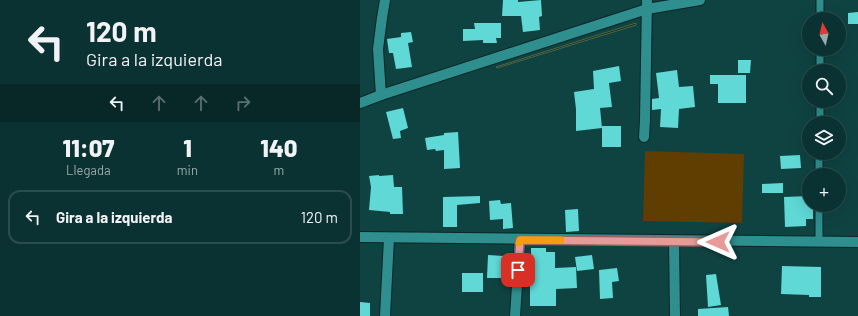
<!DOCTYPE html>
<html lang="es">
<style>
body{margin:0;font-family:Barlow,sans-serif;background:#143a3a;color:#f1f3f6;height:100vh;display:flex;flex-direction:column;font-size:15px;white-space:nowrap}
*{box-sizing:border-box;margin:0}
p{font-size:13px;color:#9aaaac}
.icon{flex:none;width:22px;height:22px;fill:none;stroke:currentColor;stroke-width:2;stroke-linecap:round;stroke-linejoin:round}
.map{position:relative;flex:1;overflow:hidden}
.side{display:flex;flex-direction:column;background:#0b3232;width:360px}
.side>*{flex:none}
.guide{background:#0b3232;color:#f1f3f6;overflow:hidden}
.needle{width:26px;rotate:352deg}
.buttons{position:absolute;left:442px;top:12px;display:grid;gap:8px}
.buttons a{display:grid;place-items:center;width:44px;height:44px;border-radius:50%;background:#0b3232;box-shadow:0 4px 16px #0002,0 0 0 1px #2b4d4d;font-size:20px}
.pin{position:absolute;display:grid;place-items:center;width:34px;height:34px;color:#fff;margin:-17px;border-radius:8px;box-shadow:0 2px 6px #0006}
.me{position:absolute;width:44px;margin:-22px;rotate:270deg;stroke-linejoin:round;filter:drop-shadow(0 0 3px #0008)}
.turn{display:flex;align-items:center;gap:14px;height:84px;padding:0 20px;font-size:18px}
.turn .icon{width:52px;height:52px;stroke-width:2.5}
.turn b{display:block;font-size:28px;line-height:34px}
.lanes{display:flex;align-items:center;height:38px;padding:0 20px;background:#0003;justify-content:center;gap:20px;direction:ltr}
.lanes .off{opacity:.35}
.eta{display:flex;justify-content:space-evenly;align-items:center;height:68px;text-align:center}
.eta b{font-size:24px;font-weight:800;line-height:28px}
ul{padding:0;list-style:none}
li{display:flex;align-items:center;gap:12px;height:54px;margin:0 8px 6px;padding:0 12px;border:2px solid #2b4d4d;border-radius:12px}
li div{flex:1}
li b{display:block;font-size:15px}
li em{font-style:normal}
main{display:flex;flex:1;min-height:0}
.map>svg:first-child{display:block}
.green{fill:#603d00}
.water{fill:#192d08;stroke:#4d684d}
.building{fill:#5fd8d6}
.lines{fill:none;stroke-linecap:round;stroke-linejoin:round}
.service-casing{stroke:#082726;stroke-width:9}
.minor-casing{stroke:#082726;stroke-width:12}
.service{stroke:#2e8f8e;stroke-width:7}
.minor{stroke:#2e8f8e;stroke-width:10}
.route-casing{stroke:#966563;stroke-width:10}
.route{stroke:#e69b98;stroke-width:7}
.slow{stroke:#f59e0b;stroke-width:7}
</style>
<main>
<section class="side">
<div class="guide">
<div class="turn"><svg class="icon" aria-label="left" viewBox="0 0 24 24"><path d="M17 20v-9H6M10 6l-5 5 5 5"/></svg><div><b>120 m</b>Gira a la izquierda</div></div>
<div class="lanes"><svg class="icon" aria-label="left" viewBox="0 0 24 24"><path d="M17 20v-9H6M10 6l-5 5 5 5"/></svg><svg class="icon off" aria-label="ahead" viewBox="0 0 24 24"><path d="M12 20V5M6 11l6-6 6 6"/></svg><svg class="icon off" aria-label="ahead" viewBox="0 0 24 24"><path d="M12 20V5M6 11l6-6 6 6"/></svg><svg class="icon off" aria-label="right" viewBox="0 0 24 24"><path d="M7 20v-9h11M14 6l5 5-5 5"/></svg></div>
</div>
<div class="eta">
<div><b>11:07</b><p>Llegada</p></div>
<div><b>1</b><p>min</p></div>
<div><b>140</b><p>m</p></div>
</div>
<ul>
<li><svg class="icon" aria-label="left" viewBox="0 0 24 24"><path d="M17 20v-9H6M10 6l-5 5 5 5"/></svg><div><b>Gira a la izquierda</b></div><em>120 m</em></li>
</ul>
</section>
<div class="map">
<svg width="498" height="316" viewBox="0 0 498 316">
<rect width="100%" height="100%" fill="#0f4342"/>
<!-- green -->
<polygon class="green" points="285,151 384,154 382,223 283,221"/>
<!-- water -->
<polygon class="water" points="276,23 276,25 137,68 136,67"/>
<!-- building -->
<g class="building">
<polygon points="143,0 158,0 158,2 181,0 182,16 179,17 180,30 163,32 161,16 142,16"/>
<polygon points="498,12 498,24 488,24 488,13"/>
<polygon points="114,23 141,23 141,38 136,38 137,43 123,43 123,40 103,41 103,29 115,29"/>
<polygon points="51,32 53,42 48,43 52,67 36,69 33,53 29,53 27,39 41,37 41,33"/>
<polygon points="378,60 391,60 390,73 378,73"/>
<polygon points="259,66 261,81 249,83 252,107 240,108 242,128 216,131 216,109 214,92 234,89 233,71"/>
<polygon points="317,70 319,87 333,86 335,107 319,109 318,128 300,127 301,109 292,110 292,99 299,98 296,73"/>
<polygon points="350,75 386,75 386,103 358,103 358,84 350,84"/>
<polygon points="43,108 48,128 40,131 41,138 33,139 26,112"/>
<rect x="242" y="126" width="19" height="21"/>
<polygon points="98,132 100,168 84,169 84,150 76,151 75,149 67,150 65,138 84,135 84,133"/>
<polygon points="440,155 441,168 421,169 420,156"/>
<polygon points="19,175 19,176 33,175 34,187 42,187 43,214 30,214 30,212 9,210 11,187 9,176"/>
<polygon points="423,183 423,193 402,193 402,184"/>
<polygon points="120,196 120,203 97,205 97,227 83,227 83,197"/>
<polygon points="449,196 449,205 453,205 453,219 446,219 446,226 425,227 424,197"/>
<polygon points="140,200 141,204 151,203 153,228 143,229 143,219 130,220 129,201"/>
<polygon points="218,209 219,231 206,232 205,210"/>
<polygon points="171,248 186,248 186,252 195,252 195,268 216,267 217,288 196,289 196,306 170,306 170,283 171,283 170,261 171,261"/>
<polygon points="128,255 144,256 143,278 127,278"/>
<polygon points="232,255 234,269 217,271 215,257"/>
<polygon points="422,266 461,267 461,297 449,297 449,295 421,294"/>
<polygon points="257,268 259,281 252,282 253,298 240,299 239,270"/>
<rect x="102" y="273" width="21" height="19"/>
<polygon points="356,274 361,305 348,307 346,275"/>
<polygon points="0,302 10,303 10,316 0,316"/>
<polygon points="368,307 369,316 338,316 338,309"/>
</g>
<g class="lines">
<defs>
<g id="service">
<polyline points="460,19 460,0"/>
<polyline points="460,71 460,49"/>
<polyline points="460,123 460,101"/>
<polyline points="459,175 459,153"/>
<polyline points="459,242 459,205"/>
</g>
<g id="minor">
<polyline points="21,95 18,49 22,18 25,0"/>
<polyline points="0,103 21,95 287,9 340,0"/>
<polyline points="284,137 285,120 287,0"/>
<polyline points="0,237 498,242"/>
<polyline points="314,241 315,316"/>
<polyline points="25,316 29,238"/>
<polyline points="155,316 160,240"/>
</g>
</defs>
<!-- service casing -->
<use href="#service" class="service-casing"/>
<!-- minor casing -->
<use href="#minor" class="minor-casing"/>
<!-- service -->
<use href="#service" class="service"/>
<!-- minor -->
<use href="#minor" class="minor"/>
</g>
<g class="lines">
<defs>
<polyline id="route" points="158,270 160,240 358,242"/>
</defs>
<!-- route casing -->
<use href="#route" class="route-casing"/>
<!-- route -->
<use href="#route" class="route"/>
<!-- slow -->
<polyline class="slow" points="159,243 160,240 201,240"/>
</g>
</svg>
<div class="buttons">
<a><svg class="needle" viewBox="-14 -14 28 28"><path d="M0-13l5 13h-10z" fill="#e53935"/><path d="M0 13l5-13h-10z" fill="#9aaaac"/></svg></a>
<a><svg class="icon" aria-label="search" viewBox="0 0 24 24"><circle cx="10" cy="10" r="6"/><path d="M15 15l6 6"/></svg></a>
<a><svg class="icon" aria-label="layers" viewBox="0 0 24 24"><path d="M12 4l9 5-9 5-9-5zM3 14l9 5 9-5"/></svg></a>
<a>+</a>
</div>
<div class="pin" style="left:158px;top:270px;background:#d93025"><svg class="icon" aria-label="arrive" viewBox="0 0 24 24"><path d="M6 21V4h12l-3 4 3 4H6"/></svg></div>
<svg class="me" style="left:358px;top:242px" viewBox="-20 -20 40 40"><path d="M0-17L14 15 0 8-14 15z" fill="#e69b98" stroke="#fff" stroke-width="4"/></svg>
</div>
</main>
